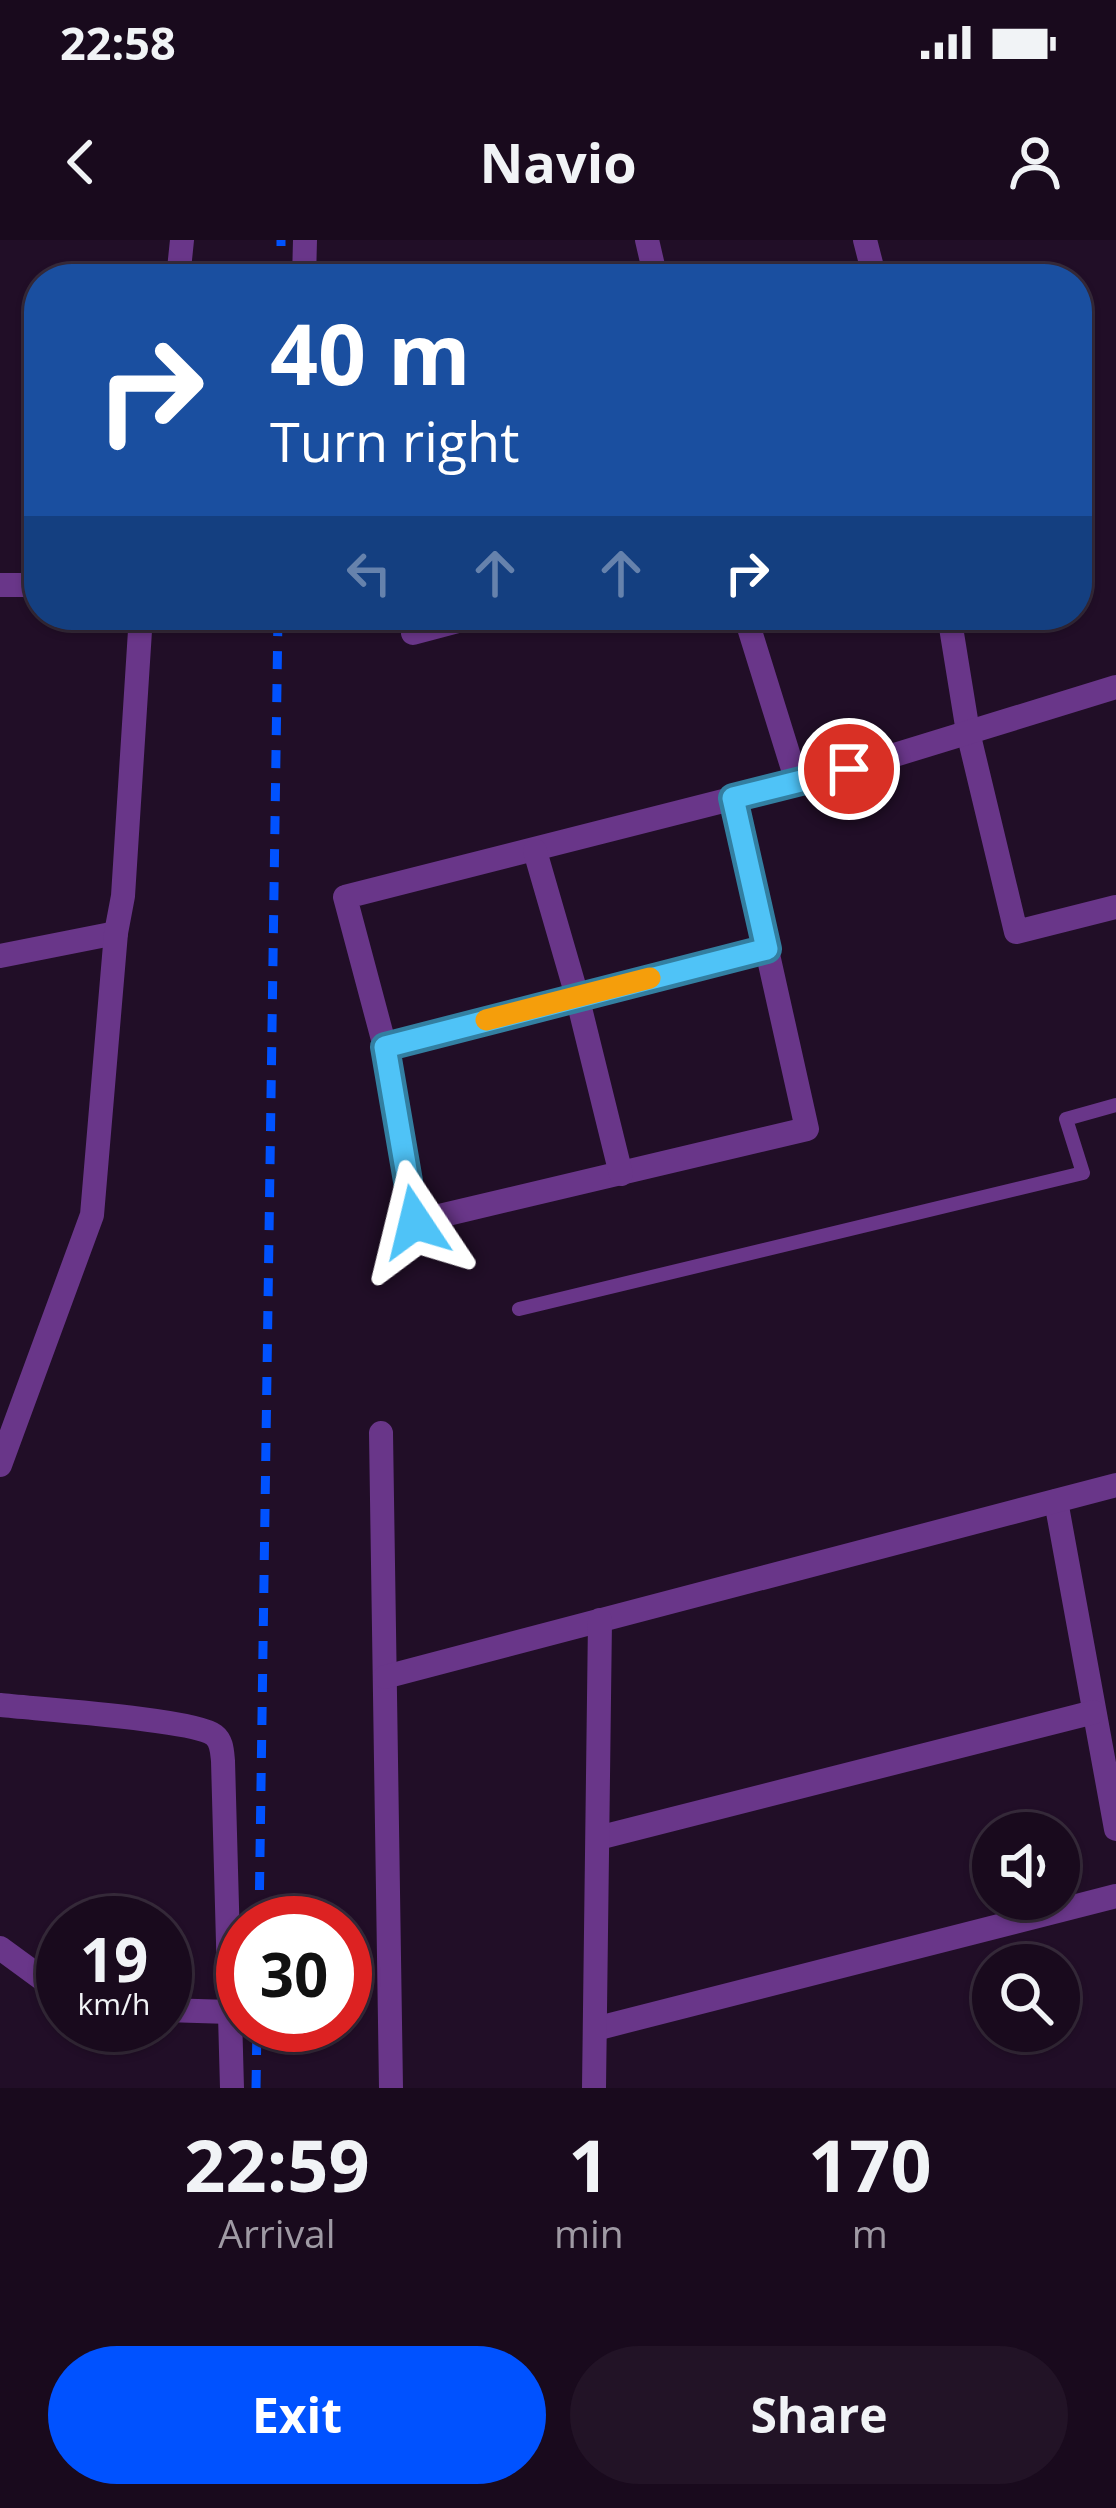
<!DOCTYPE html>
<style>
body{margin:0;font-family:"Open Sans",sans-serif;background:#221326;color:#f1f3f6;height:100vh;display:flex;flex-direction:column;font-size:45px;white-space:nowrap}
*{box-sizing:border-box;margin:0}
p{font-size:39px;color:#9f9aa4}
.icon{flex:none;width:66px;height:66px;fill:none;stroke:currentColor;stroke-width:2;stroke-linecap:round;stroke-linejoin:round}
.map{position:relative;height:1848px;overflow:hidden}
.side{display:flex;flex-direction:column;background:#190a1d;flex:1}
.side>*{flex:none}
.banner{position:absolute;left:24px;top:24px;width:1068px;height:366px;border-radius:48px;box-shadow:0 3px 9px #0004,0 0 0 3px #372b3b;background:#1a4fa0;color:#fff;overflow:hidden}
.controls{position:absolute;left:972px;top:1572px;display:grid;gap:24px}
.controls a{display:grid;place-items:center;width:108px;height:108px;border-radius:50%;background:#190a1d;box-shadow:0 3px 9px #0004,0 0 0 3px #372b3b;font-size:60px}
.speed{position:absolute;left:36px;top:1656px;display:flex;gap:24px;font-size:60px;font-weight:700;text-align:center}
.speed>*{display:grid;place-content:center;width:156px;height:156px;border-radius:50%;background:#190a1d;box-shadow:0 3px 9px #0004,0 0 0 3px #372b3b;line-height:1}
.speed small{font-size:30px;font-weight:400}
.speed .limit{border:18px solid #d22;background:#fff;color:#111}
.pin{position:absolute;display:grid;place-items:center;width:102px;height:102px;color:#fff;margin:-51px;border:6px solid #fff;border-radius:50%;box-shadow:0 3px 12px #0007}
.me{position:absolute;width:132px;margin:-66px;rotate:350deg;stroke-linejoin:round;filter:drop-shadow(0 0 9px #0008)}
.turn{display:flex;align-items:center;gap:42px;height:252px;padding:0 48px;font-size:54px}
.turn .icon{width:156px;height:156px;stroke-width:2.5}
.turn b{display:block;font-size:84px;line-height:102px}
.lanes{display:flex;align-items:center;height:114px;padding:0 48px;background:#0003;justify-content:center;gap:60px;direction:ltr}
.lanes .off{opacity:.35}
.eta{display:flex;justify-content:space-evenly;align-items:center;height:204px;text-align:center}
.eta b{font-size:72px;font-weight:700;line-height:84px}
.cta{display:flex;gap:24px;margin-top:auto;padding:24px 48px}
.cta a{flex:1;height:138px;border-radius:72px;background:#0052ff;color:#fff;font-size:48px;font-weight:700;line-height:138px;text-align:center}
.cta a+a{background:#221326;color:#f1f3f6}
.status{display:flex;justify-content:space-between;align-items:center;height:84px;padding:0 60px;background:#190a1d;direction:ltr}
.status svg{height:33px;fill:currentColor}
header{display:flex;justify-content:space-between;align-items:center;height:156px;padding:0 48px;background:#190a1d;font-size:54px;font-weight:700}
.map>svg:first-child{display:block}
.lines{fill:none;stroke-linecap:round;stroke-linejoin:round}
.lane{stroke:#693689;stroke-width:14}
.street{stroke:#693689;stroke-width:24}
.rail{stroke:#0052ff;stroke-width:9;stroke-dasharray:18 15;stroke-linecap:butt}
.route-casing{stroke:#337fa1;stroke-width:30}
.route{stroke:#4fc3f7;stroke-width:21}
.slow{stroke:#f59e0b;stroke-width:21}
</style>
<div class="status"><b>22:58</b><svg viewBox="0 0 49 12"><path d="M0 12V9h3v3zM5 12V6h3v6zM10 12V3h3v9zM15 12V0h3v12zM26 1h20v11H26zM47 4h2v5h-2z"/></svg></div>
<header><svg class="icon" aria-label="back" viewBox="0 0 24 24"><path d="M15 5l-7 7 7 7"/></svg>Navio<svg class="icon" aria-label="person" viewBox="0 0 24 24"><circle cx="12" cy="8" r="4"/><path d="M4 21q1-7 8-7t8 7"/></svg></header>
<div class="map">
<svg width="1116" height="1848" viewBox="0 0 1116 1848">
<rect width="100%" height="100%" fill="#210e27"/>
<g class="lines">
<!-- lane -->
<polyline class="lane" points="519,1069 1083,933 1066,879 1116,865"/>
<!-- street -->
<g class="street">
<polyline points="647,0 656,39"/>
<polyline points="865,0 875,39"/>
<polyline points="178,39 182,0"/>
<polyline points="304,39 305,0"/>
<polyline points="0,345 39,345"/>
<polyline points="745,375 797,542"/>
<polyline points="949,375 968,492 1016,692 1116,667"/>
<polyline points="413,393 481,375"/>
<polyline points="733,558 807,889 414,982 385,807 345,657 849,529 1116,447"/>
<polyline points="535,611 577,756 621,934"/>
<polyline points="0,716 116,693"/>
<polyline points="385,807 767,709"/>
<polyline points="381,1193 391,1848"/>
<polyline points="0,1225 92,975 116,693 123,656 141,375"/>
<polyline points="1056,1261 1116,1589"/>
<polyline points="385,1437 1116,1245"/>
<path d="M0,1465C35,1469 194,1479 214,1495C222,1501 222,1511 223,1521L232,1848"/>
<polyline points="598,1598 1094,1472"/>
<polyline points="0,1708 63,1754"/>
<polyline points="165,1770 230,1772"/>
<polyline points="595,1789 1116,1656"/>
<polyline points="594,1848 600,1380"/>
</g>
<!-- rail -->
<g class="rail">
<polyline points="281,39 281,0"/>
<polyline points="259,1683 278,375"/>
<polyline points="256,1848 257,1785"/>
</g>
</g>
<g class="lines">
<defs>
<polyline id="route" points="415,982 385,807 767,709 733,558 849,529"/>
</defs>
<!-- route casing -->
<use href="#route" class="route-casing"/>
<!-- route -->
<use href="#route" class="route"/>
<!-- slow -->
<polyline class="slow" points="486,780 650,738"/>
</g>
</svg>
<div class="controls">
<a><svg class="icon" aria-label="sound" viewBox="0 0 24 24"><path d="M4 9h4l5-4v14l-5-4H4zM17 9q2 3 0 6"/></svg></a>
<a><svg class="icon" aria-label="search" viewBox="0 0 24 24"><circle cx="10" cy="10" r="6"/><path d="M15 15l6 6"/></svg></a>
</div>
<div class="speed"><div>19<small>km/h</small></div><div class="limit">30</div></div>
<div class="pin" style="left:849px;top:529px;background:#d93025"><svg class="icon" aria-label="arrive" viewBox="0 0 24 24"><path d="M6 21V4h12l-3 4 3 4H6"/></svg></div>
<svg class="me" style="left:415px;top:982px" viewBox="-20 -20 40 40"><path d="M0-17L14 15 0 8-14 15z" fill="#4fc3f7" stroke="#fff" stroke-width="4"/></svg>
<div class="banner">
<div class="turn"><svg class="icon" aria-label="right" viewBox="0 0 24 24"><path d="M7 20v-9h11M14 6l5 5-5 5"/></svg><div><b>40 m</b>Turn right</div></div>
<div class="lanes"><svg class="icon off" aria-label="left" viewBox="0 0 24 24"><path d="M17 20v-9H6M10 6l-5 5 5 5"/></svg><svg class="icon off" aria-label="ahead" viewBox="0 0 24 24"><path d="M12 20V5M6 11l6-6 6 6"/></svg><svg class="icon off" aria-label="ahead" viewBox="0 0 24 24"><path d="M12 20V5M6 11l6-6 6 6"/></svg><svg class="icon" aria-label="right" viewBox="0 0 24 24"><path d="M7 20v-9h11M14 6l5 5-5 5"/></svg></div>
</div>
</div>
<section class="side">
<div class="eta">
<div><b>22:59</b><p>Arrival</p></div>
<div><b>1</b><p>min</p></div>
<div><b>170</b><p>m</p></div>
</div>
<div class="cta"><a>Exit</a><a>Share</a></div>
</section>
